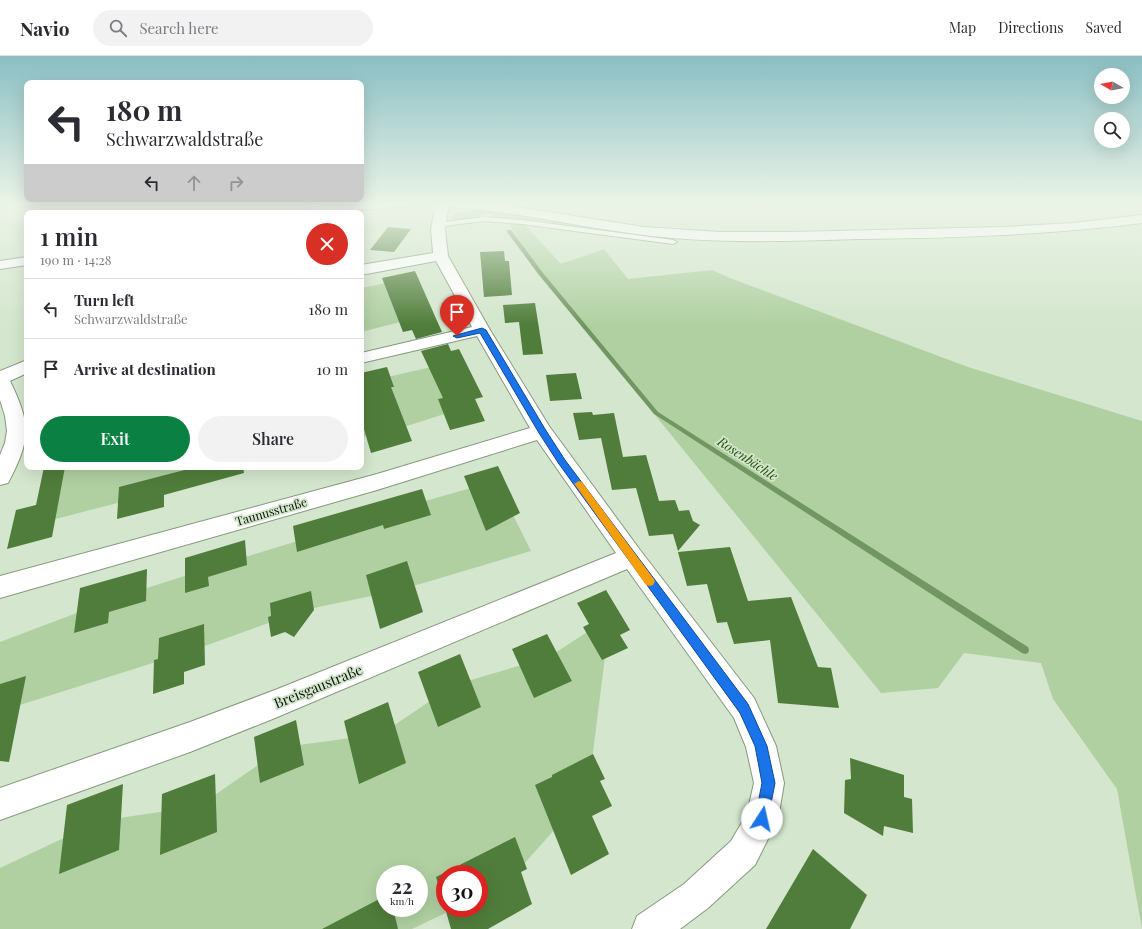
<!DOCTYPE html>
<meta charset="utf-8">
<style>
body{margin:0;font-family:"Playfair Display",serif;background:#f2f2f3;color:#2b2b33;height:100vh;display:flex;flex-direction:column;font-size:15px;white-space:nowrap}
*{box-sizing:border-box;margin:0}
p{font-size:13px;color:#7c7c81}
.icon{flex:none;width:22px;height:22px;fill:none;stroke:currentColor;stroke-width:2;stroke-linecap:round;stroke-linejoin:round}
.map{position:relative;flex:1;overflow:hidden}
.details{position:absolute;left:24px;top:154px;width:340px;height:260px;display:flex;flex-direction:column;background:#fff;border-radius:8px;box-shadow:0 4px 16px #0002}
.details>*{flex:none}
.banner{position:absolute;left:24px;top:24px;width:340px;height:122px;border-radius:8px;box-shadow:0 4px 16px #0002;background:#fff;color:#2b2b33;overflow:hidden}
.needle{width:26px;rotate:279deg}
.controls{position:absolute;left:1094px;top:12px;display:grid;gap:8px}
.controls a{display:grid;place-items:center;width:36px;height:36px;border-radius:50%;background:#fff;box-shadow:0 4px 16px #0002;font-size:20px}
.speed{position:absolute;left:376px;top:809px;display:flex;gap:8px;font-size:20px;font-weight:700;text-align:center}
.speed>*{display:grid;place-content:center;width:52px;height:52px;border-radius:50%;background:#fff;box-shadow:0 4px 16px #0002;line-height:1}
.speed small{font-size:10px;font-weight:400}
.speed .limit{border:6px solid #d22;background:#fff;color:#111}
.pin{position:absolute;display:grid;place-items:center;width:34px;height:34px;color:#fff;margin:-41px -17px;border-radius:50% 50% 50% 0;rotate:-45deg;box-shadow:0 0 4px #0007}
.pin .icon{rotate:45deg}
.me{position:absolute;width:44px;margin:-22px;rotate:10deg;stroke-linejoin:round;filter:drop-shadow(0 0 3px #0008)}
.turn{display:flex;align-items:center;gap:14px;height:84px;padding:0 16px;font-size:18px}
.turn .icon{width:52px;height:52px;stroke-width:2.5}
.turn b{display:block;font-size:28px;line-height:34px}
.lanes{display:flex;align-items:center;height:38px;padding:0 16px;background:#0003;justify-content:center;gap:20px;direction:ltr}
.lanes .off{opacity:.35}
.round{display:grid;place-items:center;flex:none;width:42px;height:42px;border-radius:21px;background:#f2f2f3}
.summary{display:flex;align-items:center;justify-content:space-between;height:68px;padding:0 16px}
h1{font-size:24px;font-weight:600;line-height:30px}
.button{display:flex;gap:8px;margin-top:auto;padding:8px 16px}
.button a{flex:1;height:46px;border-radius:24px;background:#0b8043;color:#fff;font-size:16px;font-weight:600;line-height:46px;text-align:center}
.button a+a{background:#f2f2f3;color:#2b2b33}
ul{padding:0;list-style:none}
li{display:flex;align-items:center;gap:12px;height:60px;padding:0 16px;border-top:1px solid #e1e1e2}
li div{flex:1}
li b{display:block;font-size:15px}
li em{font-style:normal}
header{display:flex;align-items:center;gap:24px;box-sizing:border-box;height:56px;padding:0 20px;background:#fff;border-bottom:1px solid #e1e1e2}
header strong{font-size:19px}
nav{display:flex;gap:22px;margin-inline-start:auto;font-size:14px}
.search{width:280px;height:36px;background:#f2f2f3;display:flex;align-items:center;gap:10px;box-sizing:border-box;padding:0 14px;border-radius:22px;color:#7c7c81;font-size:15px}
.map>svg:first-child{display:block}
.green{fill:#b0d0a2;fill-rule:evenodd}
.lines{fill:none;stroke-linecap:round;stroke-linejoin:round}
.stream{fill:#729662;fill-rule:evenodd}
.building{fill:#507d3b}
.service-casing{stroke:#889881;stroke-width:2}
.minor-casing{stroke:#889881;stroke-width:2}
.tertiary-casing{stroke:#889881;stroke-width:2}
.service{fill:#fff;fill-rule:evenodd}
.minor{fill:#fff;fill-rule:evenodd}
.tertiary{fill:#fff;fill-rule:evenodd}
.route{fill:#1a73e8;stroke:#114b97}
.slow{fill:#f59e0b}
.labels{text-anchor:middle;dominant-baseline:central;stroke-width:3.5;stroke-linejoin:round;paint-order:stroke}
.street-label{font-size:12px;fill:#0d130a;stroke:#d4e6cd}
.water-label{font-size:13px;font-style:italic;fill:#234f05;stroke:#d4e6cd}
.near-street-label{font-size:14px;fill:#0d130a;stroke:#d4e6cd}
</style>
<header>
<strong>Navio</strong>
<div class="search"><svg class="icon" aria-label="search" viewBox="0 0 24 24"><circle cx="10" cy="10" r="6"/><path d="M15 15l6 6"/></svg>Search here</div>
<nav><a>Map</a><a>Directions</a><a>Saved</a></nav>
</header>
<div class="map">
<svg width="1142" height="873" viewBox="0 0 1142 873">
<rect width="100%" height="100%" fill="#d4e6cd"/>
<!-- green -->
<g class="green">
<path d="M478,153L622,177L621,178L492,162V158L483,159L481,162L452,164L450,162C458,154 468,156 478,153Z"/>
<polygon points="509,168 525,169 561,208 604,193 628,223 712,214 730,222 968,311 1142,365 1142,873 1117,733 1053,643 1041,607 964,597 938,632 881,637 538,215"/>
<polygon points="406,223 420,261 361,276 361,232"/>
<polygon points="449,307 463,352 385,377 361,381 361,327"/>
<polygon points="62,411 218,411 141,441 32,469"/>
<polygon points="496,425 531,495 400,534 304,554 191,595 7,653 0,635 0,586 119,541 225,507 331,475 411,449"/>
<path d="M610,561L588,736L505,829L479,818H445V852H456L412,873H0V812L100,765L199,750L284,691L381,678L454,629L549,601ZM385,818H419V852H385Z"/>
</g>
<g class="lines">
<!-- stream -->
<polygon class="stream" points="507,174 511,174 543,217 658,356 1028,591 1029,594 1028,597 1025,598 1022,597 654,358 539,219 507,176"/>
</g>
<!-- building -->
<g class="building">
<polygon points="388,171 411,173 394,196 370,194"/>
<polygon points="504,195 505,205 509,205 512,239 484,241 480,196"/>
<polygon points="415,215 442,276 416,283 412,274 403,276 382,222"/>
<polygon points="535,247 543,298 523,299 519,266 505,267 503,249"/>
<polygon points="448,288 451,295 459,293 483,341 475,343 485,365 450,374 438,343 443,342 421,295"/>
<polygon points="387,311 394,331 391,331 412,385 371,397 361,363 361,317"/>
<polygon points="576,317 582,343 550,345 546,319"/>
<polygon points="592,356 593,359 614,357 623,401 646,399 659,445 675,444 679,455 689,454 693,465 700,469 678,495 673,478 649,480 636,432 612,434 601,382 579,384 573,357"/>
<polygon points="498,410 520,457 486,475 464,420"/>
<polygon points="44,411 65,411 52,481 7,493 16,454 36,449"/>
<polygon points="196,411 243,411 244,417 164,439 164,451 117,463 119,431"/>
<polygon points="422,433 431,459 384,473 383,469 297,496 293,470"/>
<polygon points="245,484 247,509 208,521 209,530 185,537 185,502"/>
<polygon points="730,491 748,545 791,541 818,611 831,612 839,652 778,647 770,584 734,588 727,566 717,567 707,528 687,530 678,496"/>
<polygon points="407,505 423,556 380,573 366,519"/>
<polygon points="147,513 146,545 109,556 108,567 74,577 80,532"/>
<polygon points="606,534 630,574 620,579 628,592 602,604 583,571 589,568 577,547"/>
<polygon points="311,535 314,554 294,581 285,576 271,581 268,561 271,560 270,547"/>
<polygon points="204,568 205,609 184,616 184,628 153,638 154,604 158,603 159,582"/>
<polygon points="547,578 572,625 534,642 512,593"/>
<polygon points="460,598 481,651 438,671 418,616"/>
<polygon points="26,620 9,706 0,705 0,628"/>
<polygon points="388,646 406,707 359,728 344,665"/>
<polygon points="296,664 304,709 260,727 254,681"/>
<polygon points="593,698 605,723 600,725 612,750 592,760 609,798 571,819 535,729 552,721 552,719"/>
<polygon points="850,702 904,719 904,741 912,743 913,777 884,770 883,780 844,757 845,724 851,723"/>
<polygon points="215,718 217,776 160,799 162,738"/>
<polygon points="123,728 119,794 59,818 67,749"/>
<polygon points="515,781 527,813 521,816 532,848 488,873 451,873 445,852 479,852 479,818 445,818 445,851 436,821"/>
<polygon points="813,793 867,839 850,873 766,873"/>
<polygon points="385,840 385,852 393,852 398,873 322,873"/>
</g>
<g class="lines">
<defs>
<polygon id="service" points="484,161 522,164 673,184 677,186 673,188 522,168 484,165 437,171 433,169 437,167"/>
<g id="minor">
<polygon points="436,147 449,147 445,173 448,200 490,274 549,370 640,494 754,642 776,690 784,727 778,763 755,809 708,852 680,873 632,873 637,860 684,828 731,785 747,758 754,727 746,691 734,662 627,513 275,662 190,696 0,764 0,732 190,666 275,634 616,497 537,384 377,434 0,542 0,520 377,418 530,372 477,280 361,307 361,297 472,271 436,205 361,219 361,209 433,197 431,173"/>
<path d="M27,304V317L10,325C31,368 31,384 8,427L0,429V399L5,387L7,375L5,360L0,344V315Z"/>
</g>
<g id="tertiary">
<polygon points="346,147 403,147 401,150 396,151 328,157 293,157 295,154 300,153"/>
<path d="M444,147H492L644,171L720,176H792L1003,171L1073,167L1142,159V167C1047,179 952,182 857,183C795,185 733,187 672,182C598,176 525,156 451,151L446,150Z"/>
<polygon points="27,201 27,209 0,213 0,205"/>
</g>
</defs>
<!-- service casing -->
<use href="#service" class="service-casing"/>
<!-- minor casing -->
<use href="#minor" class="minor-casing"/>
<!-- tertiary casing -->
<use href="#tertiary" class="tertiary-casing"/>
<!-- service -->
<use href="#service" class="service"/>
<!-- minor -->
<use href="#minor" class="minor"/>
<!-- tertiary -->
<use href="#tertiary" class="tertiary"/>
</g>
<!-- sky -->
<linearGradient id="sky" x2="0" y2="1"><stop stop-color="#8abec2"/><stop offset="0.55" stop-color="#ecf4e8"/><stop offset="1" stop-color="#ecf4e8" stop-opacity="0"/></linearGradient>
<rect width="1142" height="269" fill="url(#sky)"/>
<!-- route -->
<polygon class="route" points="482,272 486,274 545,373 565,404 748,648 767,690 775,727 767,768 762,770 757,768 755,763 762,727 755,690 740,657 559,408 539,377 480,277 457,282 453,280"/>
<!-- slow -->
<polygon class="slow" points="579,425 582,426 653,522 655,525 653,529 650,530 646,529 576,430 574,428"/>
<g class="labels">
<!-- street labels -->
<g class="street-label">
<text transform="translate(271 455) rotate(-16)">Taunusstraße</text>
</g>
<!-- water labels -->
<g class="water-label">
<text transform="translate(748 402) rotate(33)">Rosenbächle</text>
</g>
<!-- near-street labels -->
<g class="near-street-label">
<text transform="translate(318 630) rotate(-22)">Breisgaustraße</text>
</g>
</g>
</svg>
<div class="controls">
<a><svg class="needle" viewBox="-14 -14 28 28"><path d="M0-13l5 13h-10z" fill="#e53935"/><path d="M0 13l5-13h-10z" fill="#7c7c81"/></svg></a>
<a><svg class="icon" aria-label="search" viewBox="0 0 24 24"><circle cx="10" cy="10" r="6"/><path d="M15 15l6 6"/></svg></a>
</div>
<div class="speed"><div>22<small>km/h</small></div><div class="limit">30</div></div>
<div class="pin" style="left:457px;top:280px;background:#d93025"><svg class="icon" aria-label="arrive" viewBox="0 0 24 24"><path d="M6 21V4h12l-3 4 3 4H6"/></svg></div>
<svg class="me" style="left:762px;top:763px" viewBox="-20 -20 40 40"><circle r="19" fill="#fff"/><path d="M0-13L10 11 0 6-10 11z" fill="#1a73e8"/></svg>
<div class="banner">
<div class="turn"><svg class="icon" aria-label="left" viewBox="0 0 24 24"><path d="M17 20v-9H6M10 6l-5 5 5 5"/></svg><div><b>180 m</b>Schwarzwaldstraße</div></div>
<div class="lanes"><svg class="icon" aria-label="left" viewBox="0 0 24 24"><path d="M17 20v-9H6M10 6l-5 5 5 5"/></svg><svg class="icon off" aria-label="ahead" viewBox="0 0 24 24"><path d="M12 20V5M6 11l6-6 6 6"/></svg><svg class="icon off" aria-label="right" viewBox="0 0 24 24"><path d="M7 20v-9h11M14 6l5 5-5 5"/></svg></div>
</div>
<section class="details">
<div class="summary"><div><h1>1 min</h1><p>190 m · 14:28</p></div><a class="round" style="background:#d93025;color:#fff"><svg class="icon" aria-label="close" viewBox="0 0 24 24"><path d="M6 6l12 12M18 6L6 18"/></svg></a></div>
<ul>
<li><svg class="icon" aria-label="left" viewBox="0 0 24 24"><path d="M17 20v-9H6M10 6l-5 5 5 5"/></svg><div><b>Turn left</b><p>Schwarzwaldstraße</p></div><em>180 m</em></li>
<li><svg class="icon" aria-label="arrive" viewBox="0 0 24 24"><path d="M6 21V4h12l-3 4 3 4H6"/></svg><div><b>Arrive at destination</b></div><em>10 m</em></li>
</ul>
<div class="button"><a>Exit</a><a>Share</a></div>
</section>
</div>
